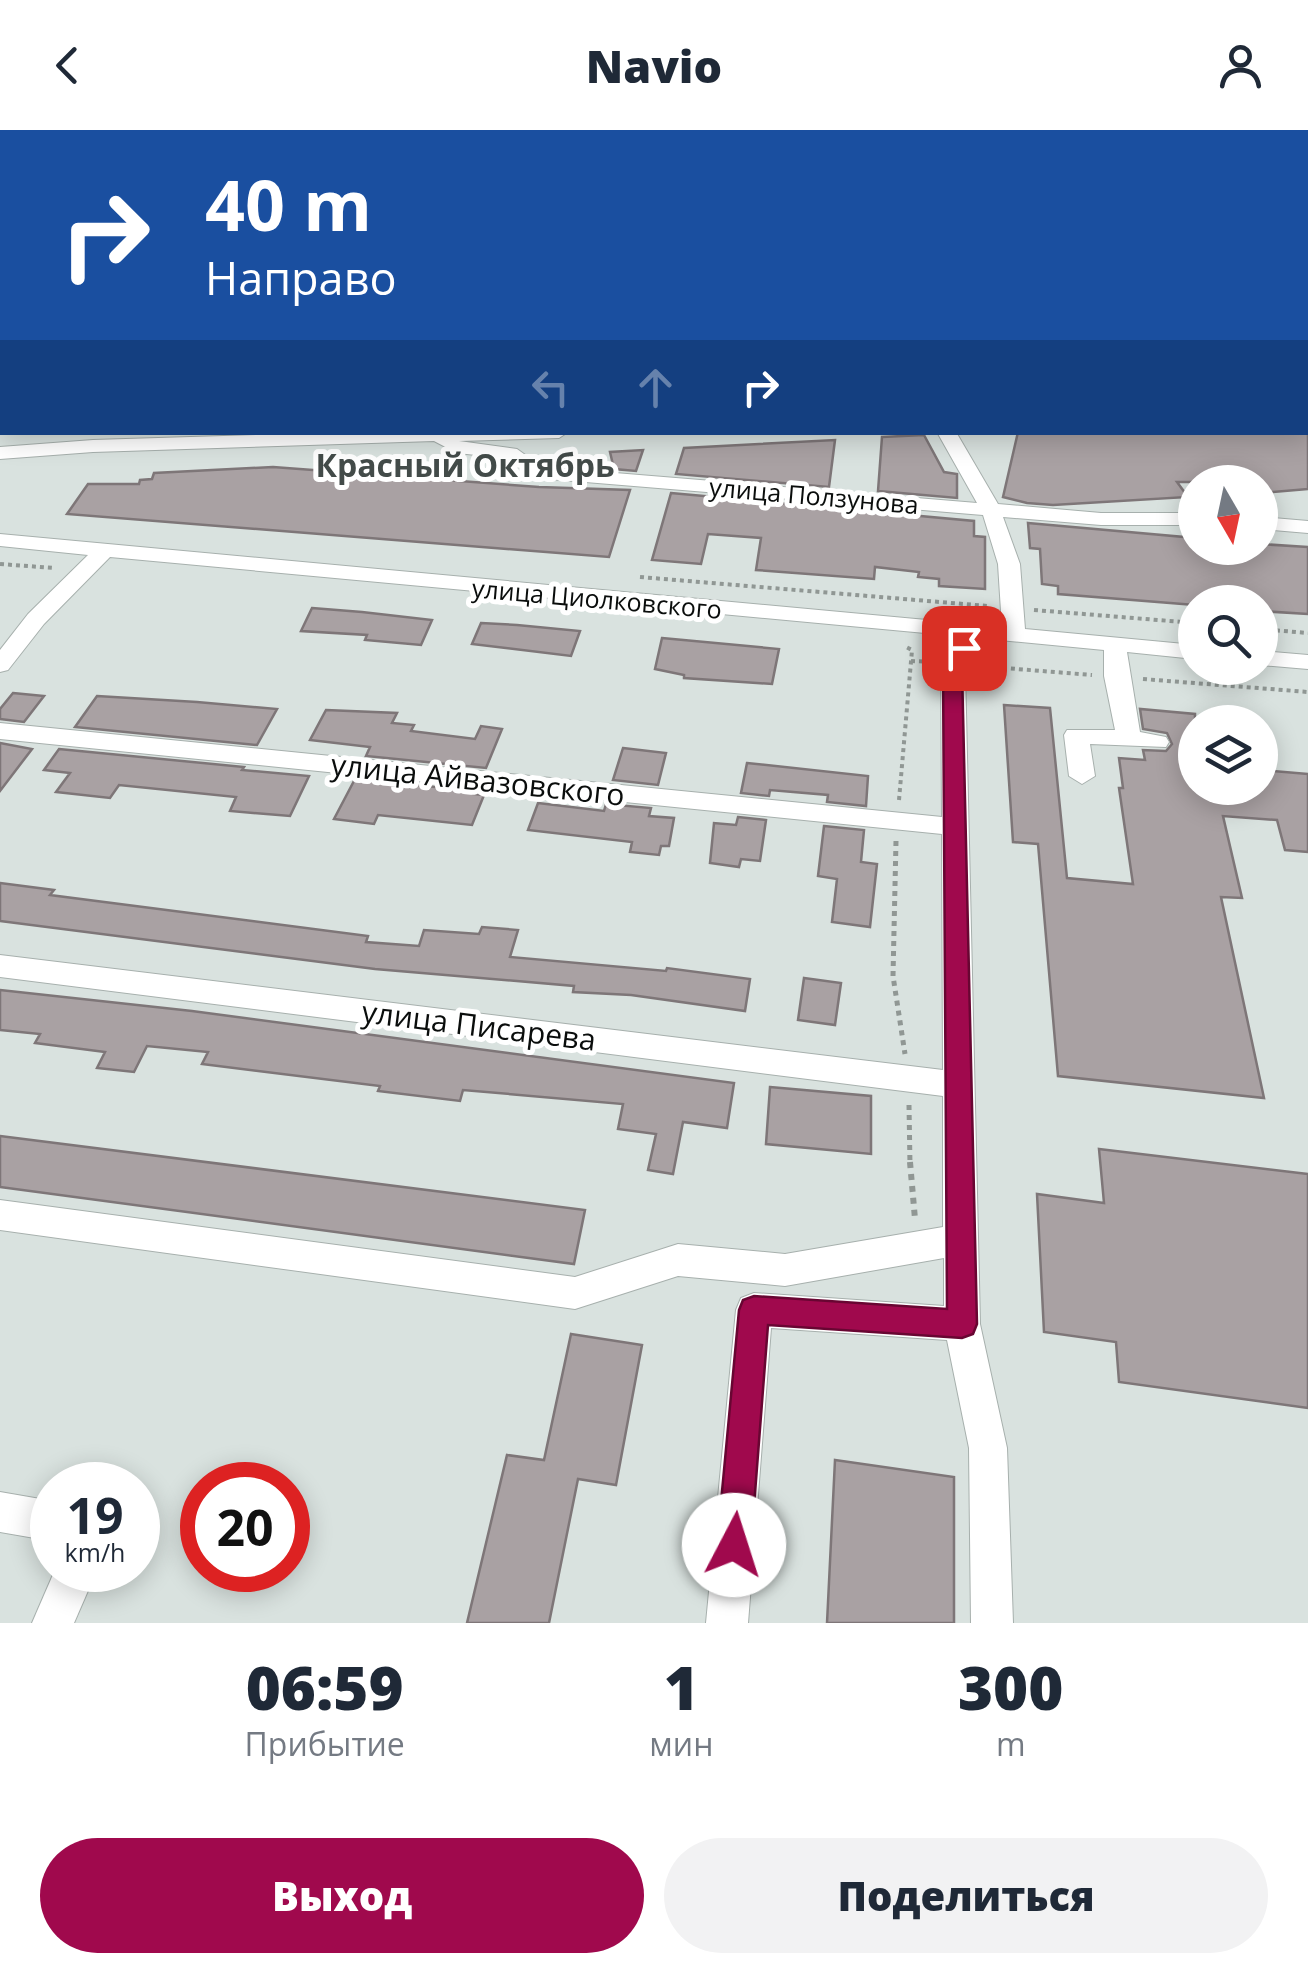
<!DOCTYPE html>
<html lang="ru">
<meta charset="utf-8">
<style>
body{margin:0;font-family:"Open Sans",sans-serif;background:#f2f2f3;color:#1f2937;height:100vh;display:flex;flex-direction:column;font-size:38px;white-space:nowrap}
*{box-sizing:border-box;margin:0}
p{font-size:32px;color:#747a83}
.icon{flex:none;width:55px;height:55px;fill:none;stroke:currentColor;stroke-width:2;stroke-linecap:round;stroke-linejoin:round}
.map{position:relative;height:1493px;overflow:hidden}
.drawer{display:flex;flex-direction:column;background:#fff;flex:1}
.drawer>*{flex:none}
.top-card{position:absolute;left:0px;top:0px;width:1310px;height:305px;box-shadow:0 5px 25px #0003;background:#1a4fa0;color:#fff;overflow:hidden}
.needle{width:65px;rotate:171deg}
.buttons{position:absolute;left:1178px;top:335px;display:grid;gap:20px}
.buttons a{display:grid;place-items:center;width:100px;height:100px;border-radius:50%;background:#fff;box-shadow:0 5px 25px #0003;font-size:50px}
.speed{position:absolute;left:30px;top:1332px;display:flex;gap:20px;font-size:50px;font-weight:700;text-align:center}
.speed>*{display:grid;place-content:center;width:130px;height:130px;border-radius:50%;background:#fff;box-shadow:0 5px 25px #0003;line-height:1}
.speed small{font-size:25px;font-weight:400}
.speed .limit{border:15px solid #d22;background:#fff;color:#111}
.pin{position:absolute;display:grid;place-items:center;width:85px;height:85px;color:#fff;margin:-42px;border-radius:20px;box-shadow:0 5px 15px #0006}
.me{position:absolute;width:110px;margin:-55px;rotate:5deg;stroke-linejoin:round;filter:drop-shadow(0 0 8px #0008)}
.turn{display:flex;align-items:center;gap:35px;height:210px;padding:0 40px;font-size:45px}
.turn .icon{width:130px;height:130px;stroke-width:2.5}
.turn b{display:block;font-size:70px;line-height:85px}
.lanes{display:flex;align-items:center;height:95px;padding:0 40px;background:#0003;justify-content:center;gap:50px;direction:ltr}
.lanes .off{opacity:.35}
.eta{display:flex;justify-content:space-evenly;align-items:center;height:170px;text-align:center}
.eta b{font-size:60px;font-weight:800;line-height:70px}
.cta{display:flex;gap:20px;margin-top:auto;padding:20px 40px}
.cta a{flex:1;height:115px;border-radius:60px;background:#a0094d;color:#fff;font-size:40px;font-weight:800;line-height:115px;text-align:center}
.cta a+a{background:#f2f2f3;color:#1f2937}
header{display:flex;justify-content:space-between;align-items:center;height:130px;padding:0 40px;background:#fff;font-size:45px;font-weight:800}
.map>svg:first-child{display:block}
.building{fill:#a9a1a3;stroke:#7e7678;stroke-width:2.5}
.lines{fill:none;stroke-linecap:round;stroke-linejoin:round}
.minor-casing{stroke:#a7b0ad;stroke-width:2}
.path-far2{stroke:#909794;stroke-width:4;stroke-dasharray:4 4;stroke-linecap:butt}
.path-far1{stroke:#909794;stroke-width:5;stroke-dasharray:5 5;stroke-linecap:butt}
.path{stroke:#909794;stroke-width:6;stroke-dasharray:6 6;stroke-linecap:butt}
.minor{fill:#fff;fill-rule:evenodd}
.route{fill:#a0094d;stroke:#680632;stroke-width:2.5}
.labels{text-anchor:middle;dominant-baseline:central;stroke-width:10;stroke-linejoin:round;paint-order:stroke}
.far-street-label{font-size:25px;fill:#0a0d0c;stroke:#fff}
.street-label{font-size:30px;fill:#0a0d0c;stroke:#fff}
.far-district-label{font-size:32px;font-weight:bold;fill:#434b49;stroke:#fff}
</style>
<header><svg class="icon" aria-label="back" viewBox="0 0 24 24"><path d="M15 5l-7 7 7 7"/></svg>Navio<svg class="icon" aria-label="person" viewBox="0 0 24 24"><circle cx="12" cy="8" r="4"/><path d="M4 21q1-7 8-7t8 7"/></svg></header>
<div class="map">
<svg width="1308" height="1493" viewBox="0 0 1308 1493">
<rect width="100%" height="100%" fill="#d9e2df"/>
<!-- building -->
<g class="building">
<polygon points="1018,302 1308,302 1308,359 1260,363 1260,352 1177,352 1188,367 1053,375 1027,373 1003,367"/>
<polygon points="924,305 944,342 957,344 957,368 878,361 882,307"/>
<polygon points="835,310 829,357 676,344 684,318"/>
<polygon points="643,320 636,341 614,339 610,322"/>
<polygon points="273,337 539,357 630,360 609,427 67,384 88,354 139,354 140,350 152,349 154,343"/>
<polygon points="671,363 974,391 974,406 985,407 985,459 939,456 939,449 918,447 919,442 875,437 874,449 756,440 761,408 708,404 701,434 652,430"/>
<polygon points="1028,393 1195,408 1195,418 1260,418 1260,414 1308,417 1308,484 1260,481 1260,472 1195,475 1058,464 1058,456 1042,454 1040,419 1030,418"/>
<polygon points="312,478 362,482 432,490 421,515 365,510 367,505 301,501"/>
<polygon points="481,493 517,495 580,501 571,526 472,514"/>
<polygon points="662,508 779,519 772,554 684,548 684,545 655,539"/>
<polygon points="13,563 44,566 24,592 0,589 0,579"/>
<polygon points="97,566 197,572 277,579 257,615 75,597"/>
<polygon points="1004,575 1050,578 1067,748 1133,754 1119,658 1123,658 1119,628 1145,630 1143,620 1166,621 1172,614 1167,603 1143,599 1140,579 1195,584 1195,658 1260,658 1260,640 1308,644 1308,722 1285,720 1277,690 1223,686 1242,768 1221,767 1264,968 1058,946 1038,714 1013,712"/>
<polygon points="326,580 397,583 392,593 414,595 411,601 475,609 481,596 502,599 486,638 366,626 370,617 310,610"/>
<polygon points="0,613 32,619 0,661"/>
<polygon points="623,618 666,623 658,655 613,650"/>
<polygon points="59,619 244,637 242,640 309,646 290,686 230,681 236,667 119,655 110,668 56,662 70,643 44,640"/>
<polygon points="747,633 868,646 866,676 827,672 828,665 770,660 769,666 741,663"/>
<polygon points="355,649 476,661 474,664 484,665 472,695 378,685 374,694 334,689"/>
<polygon points="538,673 604,681 606,674 651,678 649,686 674,688 669,716 661,716 659,725 630,722 632,712 528,700"/>
<polygon points="738,687 766,690 760,731 741,729 739,737 710,733 714,693 736,695"/>
<polygon points="824,696 864,700 861,732 877,734 870,797 832,792 837,749 818,746"/>
<polygon points="0,753 54,760 50,765 368,806 366,812 419,816 424,800 479,804 482,797 518,800 510,827 666,841 667,838 750,849 745,881 631,865 573,862 574,856 375,839 0,791"/>
<polygon points="804,848 841,853 835,895 798,890"/>
<polygon points="0,860 192,881 734,953 727,998 683,992 673,1044 648,1040 656,1004 618,999 623,974 463,960 460,971 378,961 380,956 202,934 208,922 147,916 134,942 97,938 105,922 35,913 40,904 0,900"/>
<polygon points="770,957 871,966 871,1024 766,1014"/>
<polygon points="0,1006 585,1080 574,1134 0,1057"/>
<polygon points="1099,1019 1308,1044 1308,1278 1119,1252 1116,1212 1044,1202 1037,1064 1104,1073"/>
<polygon points="571,1204 642,1215 616,1355 578,1349 549,1493 467,1493 507,1325 544,1330"/>
<polygon points="835,1330 954,1347 954,1493 827,1493"/>
</g>
<g class="lines">
<defs>
<g id="minor">
<polygon points="2,33 2,42 0,43 0,34"/>
<polygon points="0,138 2,139 2,148 0,148"/>
<rect x="0" y="227" width="2" height="10"/>
<polygon points="356,302 568,302 559,308 459,311 517,319 542,337 977,373 937,302 956,302 998,374 1101,383 1195,383 1195,395 1101,395 1003,387 1020,434 1025,499 1195,515 1195,529 1127,522 1140,602 1166,607 1169,612 1166,617 1090,614 1095,646 1082,654 1069,646 1064,605 1067,600 1115,600 1104,546 1104,520 999,510 973,521 965,538 980,1194 1007,1318 1013,1493 971,1493 969,1318 947,1210 771,1198 748,1493 706,1493 736,1180 741,1168 754,1163 944,1176 944,1128 785,1156 678,1146 575,1179 0,1100 0,1070 575,1147 678,1114 785,1124 943,1097 943,966 0,847 0,825 943,940 942,704 0,609 0,593 942,687 941,538 956,512 968,507 110,427 44,494 8,540 0,542 0,520 28,484 88,425 0,416 0,404 1002,497 998,434 983,385 537,348 505,328 457,323 434,311 93,322 0,329 0,317 93,310"/>
<polygon points="1260,387 1308,391 1308,403 1260,399"/>
<polygon points="1260,521 1308,525 1308,539 1260,535"/>
<polygon points="0,1362 52,1371 52,1411 0,1402"/>
<polygon points="55,1440 97,1440 74,1493 32,1493"/>
</g>
</defs>
<!-- minor casing -->
<use href="#minor" class="minor-casing"/>
<!-- path-far2 -->
<g class="path-far2">
<polyline points="0,434 54,438"/>
<polyline points="640,447 988,476"/>
<polyline points="1034,480 1195,493"/>
<polyline points="1260,499 1308,503"/>
<polyline points="911,531 933,532"/>
<polyline points="979,536 1092,545"/>
<polyline points="1143,549 1308,562"/>
<polyline points="899,670 912,520 906,517"/>
</g>
<!-- path-far1 -->
<g class="path-far1">
<polyline points="896,711 893,846 905,924"/>
<polyline points="909,975 910,1035"/>
</g>
<!-- path -->
<polyline class="path" points="910,1032 915,1089"/>
<!-- minor -->
<use href="#minor" class="minor"/>
</g>
<!-- route -->
<polygon class="route" points="964,512 973,518 962,538 977,1194 973,1204 962,1208 768,1195 751,1415 746,1427 734,1432 722,1427 717,1415 739,1180 743,1170 754,1166 947,1179 943,538 957,513"/>
<g class="labels">
<!-- far-street labels -->
<g class="far-street-label">
<text transform="translate(814 365) rotate(5)">улица Ползунова</text>
<text transform="translate(597 468) rotate(5)">улица Циолковского</text>
</g>
<!-- street labels -->
<g class="street-label">
<text transform="translate(478 649) rotate(6)">улица Айвазовского</text>
<text transform="translate(479 895) rotate(7)">улица Писарева</text>
</g>
<!-- far-district labels -->
<g class="far-district-label">
<text x="465" y="334">Красный Октябрь</text>
</g>
</g>
</svg>
<div class="buttons">
<a><svg class="needle" viewBox="-14 -14 28 28"><path d="M0-13l5 13h-10z" fill="#e53935"/><path d="M0 13l5-13h-10z" fill="#747a83"/></svg></a>
<a><svg class="icon" aria-label="search" viewBox="0 0 24 24"><circle cx="10" cy="10" r="6"/><path d="M15 15l6 6"/></svg></a>
<a><svg class="icon" aria-label="layers" viewBox="0 0 24 24"><path d="M12 4l9 5-9 5-9-5zM3 14l9 5 9-5"/></svg></a>
</div>
<div class="speed"><div>19<small>km/h</small></div><div class="limit">20</div></div>
<div class="pin" style="left:964px;top:518px;background:#d93025"><svg class="icon" aria-label="arrive" viewBox="0 0 24 24"><path d="M6 21V4h12l-3 4 3 4H6"/></svg></div>
<svg class="me" style="left:734px;top:1415px" viewBox="-20 -20 40 40"><circle r="19" fill="#fff"/><path d="M0-13L10 11 0 6-10 11z" fill="#a0094d"/></svg>
<div class="top-card">
<div class="turn"><svg class="icon" aria-label="right" viewBox="0 0 24 24"><path d="M7 20v-9h11M14 6l5 5-5 5"/></svg><div><b>40 m</b>Направо</div></div>
<div class="lanes"><svg class="icon off" aria-label="left" viewBox="0 0 24 24"><path d="M17 20v-9H6M10 6l-5 5 5 5"/></svg><svg class="icon off" aria-label="ahead" viewBox="0 0 24 24"><path d="M12 20V5M6 11l6-6 6 6"/></svg><svg class="icon" aria-label="right" viewBox="0 0 24 24"><path d="M7 20v-9h11M14 6l5 5-5 5"/></svg></div>
</div>
</div>
<section class="drawer">
<div class="eta">
<div><b>06:59</b><p>Прибытие</p></div>
<div><b>1</b><p>мин</p></div>
<div><b>300</b><p>m</p></div>
</div>
<div class="cta"><a>Выход</a><a>Поделиться</a></div>
</section>
